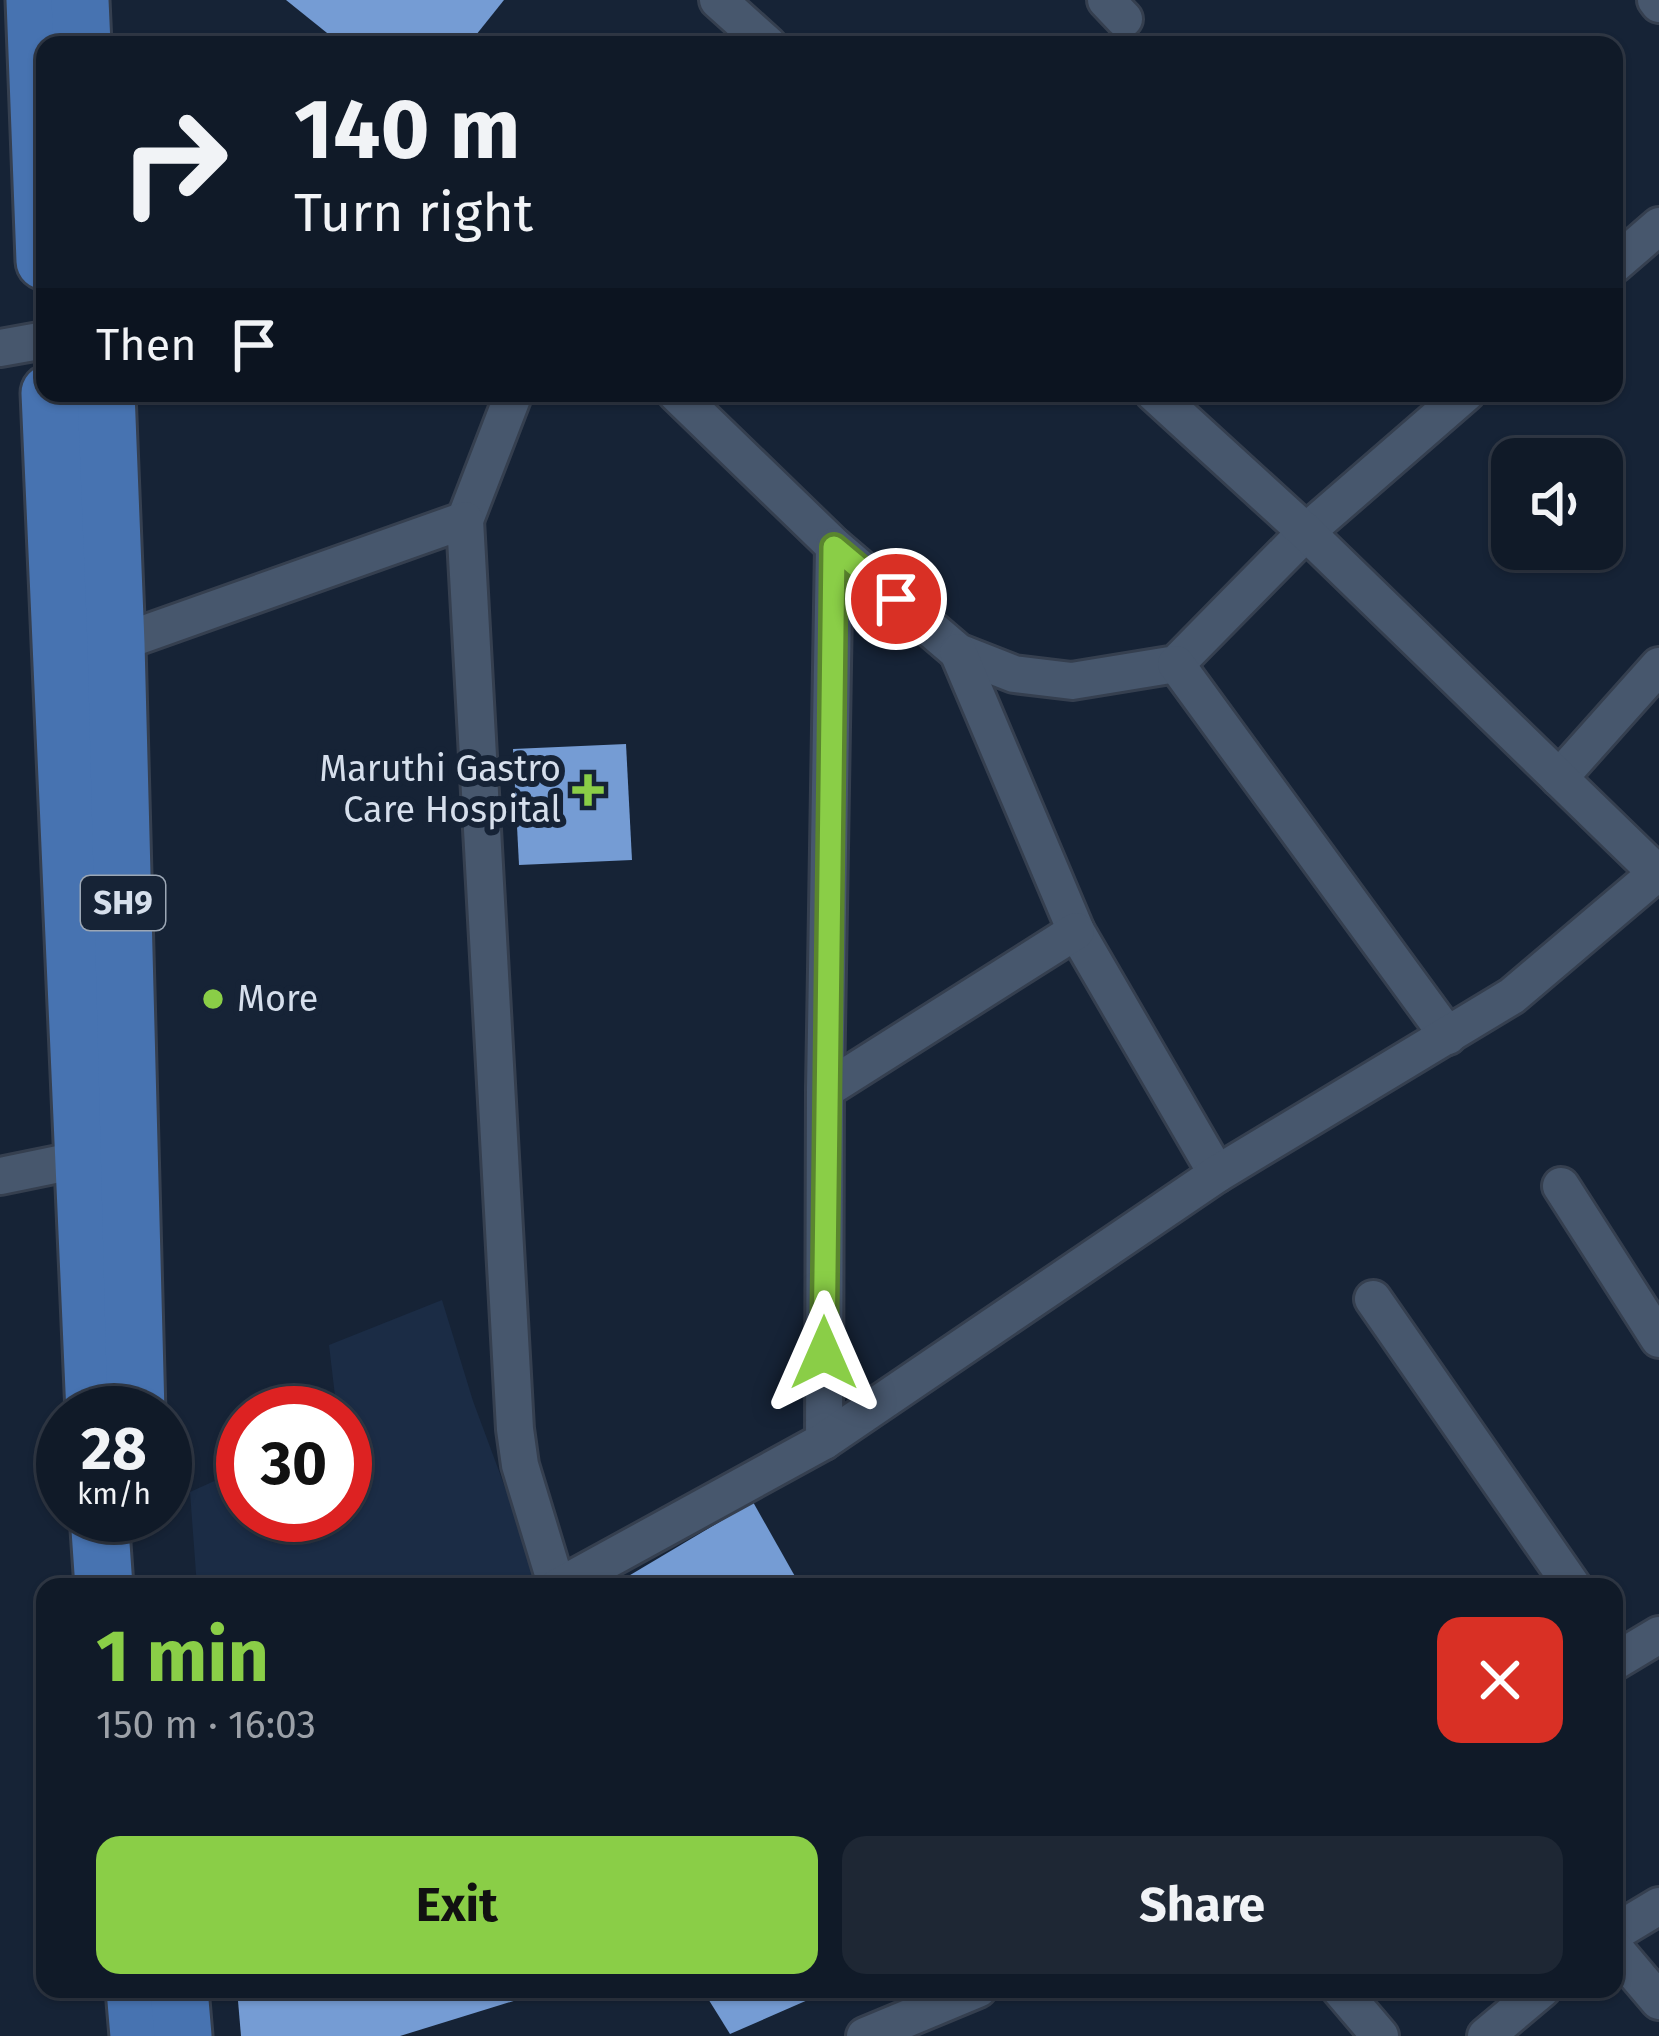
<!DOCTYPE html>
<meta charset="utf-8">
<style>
body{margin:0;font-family:"Fira Sans",sans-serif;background:#1e2734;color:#f1f3f6;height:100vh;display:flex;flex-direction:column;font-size:45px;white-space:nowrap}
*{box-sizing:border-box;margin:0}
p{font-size:39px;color:#9ca1a8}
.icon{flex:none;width:66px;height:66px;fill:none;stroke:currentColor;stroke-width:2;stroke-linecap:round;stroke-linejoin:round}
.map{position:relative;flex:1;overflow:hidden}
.details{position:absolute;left:36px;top:1578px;width:1587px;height:420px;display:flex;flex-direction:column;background:#101a28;border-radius:24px;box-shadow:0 3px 9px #0004,0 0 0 3px #303845}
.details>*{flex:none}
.guide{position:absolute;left:36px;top:36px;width:1587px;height:366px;border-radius:24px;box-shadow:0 3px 9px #0004,0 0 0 3px #303845;background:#101a28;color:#f1f3f6;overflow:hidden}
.buttons{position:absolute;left:1491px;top:438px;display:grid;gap:24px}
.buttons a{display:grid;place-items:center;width:132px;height:132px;border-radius:24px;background:#101a28;box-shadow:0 3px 9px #0004,0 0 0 3px #303845;font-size:60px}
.speed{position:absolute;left:36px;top:1386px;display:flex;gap:24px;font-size:60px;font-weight:700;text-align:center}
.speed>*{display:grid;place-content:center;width:156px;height:156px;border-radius:50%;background:#101a28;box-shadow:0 3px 9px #0004,0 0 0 3px #303845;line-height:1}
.speed small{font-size:30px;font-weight:400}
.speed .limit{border:18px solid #d22;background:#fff;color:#111}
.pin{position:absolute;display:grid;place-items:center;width:102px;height:102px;color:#fff;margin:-51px;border:6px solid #fff;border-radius:50%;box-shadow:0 3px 12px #0007}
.me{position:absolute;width:132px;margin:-66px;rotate:0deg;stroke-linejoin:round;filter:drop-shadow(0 0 9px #0008)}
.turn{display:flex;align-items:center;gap:42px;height:252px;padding:0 60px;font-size:54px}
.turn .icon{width:156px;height:156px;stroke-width:2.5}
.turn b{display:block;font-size:84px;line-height:102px}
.then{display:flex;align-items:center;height:114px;padding:0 60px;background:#0003;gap:24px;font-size:45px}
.round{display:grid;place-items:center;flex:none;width:126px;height:126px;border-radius:24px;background:#1e2734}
.summary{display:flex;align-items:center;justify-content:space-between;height:204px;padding:0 60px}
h1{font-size:72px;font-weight:700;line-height:90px;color:#8ace47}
.cta{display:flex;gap:24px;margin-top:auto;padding:24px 60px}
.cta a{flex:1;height:138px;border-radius:24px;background:#8ace47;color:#111;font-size:48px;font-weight:700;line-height:138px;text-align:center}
.cta a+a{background:#1e2734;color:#f1f3f6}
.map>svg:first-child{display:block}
.built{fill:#1b2c45}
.building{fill:#759cd4}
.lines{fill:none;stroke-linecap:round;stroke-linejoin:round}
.street-casing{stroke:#353f4f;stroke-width:42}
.primary-casing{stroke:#353f4f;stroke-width:63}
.street{stroke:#47576d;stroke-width:36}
.primary{stroke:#4773b1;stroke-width:57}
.route-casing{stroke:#5a862e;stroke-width:30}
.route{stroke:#8ace47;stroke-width:21}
.poi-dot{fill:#8ace47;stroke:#162336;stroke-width:4.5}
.labels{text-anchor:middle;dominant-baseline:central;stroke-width:12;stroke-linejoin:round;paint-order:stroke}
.shield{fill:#162336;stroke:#9ca7b5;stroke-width:3}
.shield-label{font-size:33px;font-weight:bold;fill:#d6dfec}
.poi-label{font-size:36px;fill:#d6dfec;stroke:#162336;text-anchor:end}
</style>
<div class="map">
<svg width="1659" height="2036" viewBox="0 0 1659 2036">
<rect width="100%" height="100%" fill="#162336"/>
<!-- built -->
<polygon class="built" points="442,1300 473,1401 542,1587 197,1587 190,1492 243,1468 243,1515 345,1515 345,1413 337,1413 329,1345"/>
<!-- building -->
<g class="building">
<polygon points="286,0 504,0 468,45 342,45"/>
<polygon points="626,744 632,860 519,865 513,749"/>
<polygon points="753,1502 801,1587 610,1587"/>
<polygon points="237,1989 549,1989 549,1990 400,2036 241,2036"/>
<polygon points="702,1989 833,1989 730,2034"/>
</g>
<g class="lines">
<defs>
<g id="street">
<polyline points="718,0 768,45"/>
<polyline points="1106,0 1124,19"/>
<polyline points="1656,0 1659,4"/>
<polyline points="1614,265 1659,226"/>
<polyline points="0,348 45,340"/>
<polyline points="676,393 834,546 958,652 1014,674 1072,681 1176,664 1306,532 1466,393"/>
<polyline points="465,520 514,393"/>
<polyline points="116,644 465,520 515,1429 520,1465 557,1587"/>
<polyline points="958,652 1076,931 1217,1174"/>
<polyline points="1176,664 1448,1036"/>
<polyline points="1559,778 1659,666"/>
<polyline points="825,1090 1076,931"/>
<polyline points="0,1176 83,1159"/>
<polyline points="1561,1186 1659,1339"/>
<polyline points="1373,1299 1573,1587"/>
<polyline points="824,1441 825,1090 834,546"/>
<polyline points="558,1587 824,1441 1217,1174 1512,996 1657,873 1306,532 1154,393"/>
<polyline points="1614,1662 1659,1635"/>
<polyline points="1614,1933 1659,1906"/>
<polyline points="1614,1948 1659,2001"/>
<polyline points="1340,1989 1380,2036"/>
<polyline points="865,2036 978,1989"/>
<polyline points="1486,2036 1542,1989"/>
</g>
<g id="primary">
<polyline points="35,0 45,261"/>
<polyline points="80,0 82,45"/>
<polyline points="50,393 95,1413"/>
<polyline points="106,393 116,644 136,1413"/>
<polyline points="99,1515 104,1587"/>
<polyline points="135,1989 139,2036"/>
<polyline points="179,1989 183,2036"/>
</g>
</defs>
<!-- street casing -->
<use href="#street" class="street-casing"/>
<!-- primary casing -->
<use href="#primary" class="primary-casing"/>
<!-- street -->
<use href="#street" class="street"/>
<!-- primary -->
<use href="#primary" class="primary"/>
</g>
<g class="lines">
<defs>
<polyline id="route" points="824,1353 834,547 896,599"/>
</defs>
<!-- route casing -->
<use href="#route" class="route-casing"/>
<!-- route -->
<use href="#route" class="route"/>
</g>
<!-- markers -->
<g class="poi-dot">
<path d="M582 772h12v12h12v12h-12v12h-12v-12h-12v-12h12z"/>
<circle cx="213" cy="999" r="12"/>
</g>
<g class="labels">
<!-- shield labels -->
<rect class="shield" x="81" y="876" width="84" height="54" rx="9"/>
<g class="shield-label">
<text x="123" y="903">SH9</text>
</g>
<!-- poi labels -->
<g class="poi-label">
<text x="561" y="769">Maruthi Gastro<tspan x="561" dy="41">Care Hospital</tspan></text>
<text x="237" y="999" text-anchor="start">More</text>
</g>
</g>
</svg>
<div class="buttons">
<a><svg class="icon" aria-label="sound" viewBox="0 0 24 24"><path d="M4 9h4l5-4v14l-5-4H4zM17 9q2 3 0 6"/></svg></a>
</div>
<div class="speed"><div>28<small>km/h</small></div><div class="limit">30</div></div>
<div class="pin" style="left:896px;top:599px;background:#d93025"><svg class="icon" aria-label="arrive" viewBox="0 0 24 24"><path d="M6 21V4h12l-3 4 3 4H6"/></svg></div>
<svg class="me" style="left:824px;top:1353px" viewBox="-20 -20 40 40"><path d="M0-17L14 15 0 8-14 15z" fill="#8ace47" stroke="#fff" stroke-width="4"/></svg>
<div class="guide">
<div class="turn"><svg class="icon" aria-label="right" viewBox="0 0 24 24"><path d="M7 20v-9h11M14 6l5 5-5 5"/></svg><div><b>140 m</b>Turn right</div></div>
<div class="then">Then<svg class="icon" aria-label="arrive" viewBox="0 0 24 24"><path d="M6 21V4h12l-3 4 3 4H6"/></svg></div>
</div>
<section class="details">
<div class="summary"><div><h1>1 min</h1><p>150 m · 16:03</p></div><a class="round" style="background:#d93025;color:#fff"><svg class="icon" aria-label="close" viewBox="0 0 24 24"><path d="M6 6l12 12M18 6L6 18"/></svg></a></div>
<div class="cta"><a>Exit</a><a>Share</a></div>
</section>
</div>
